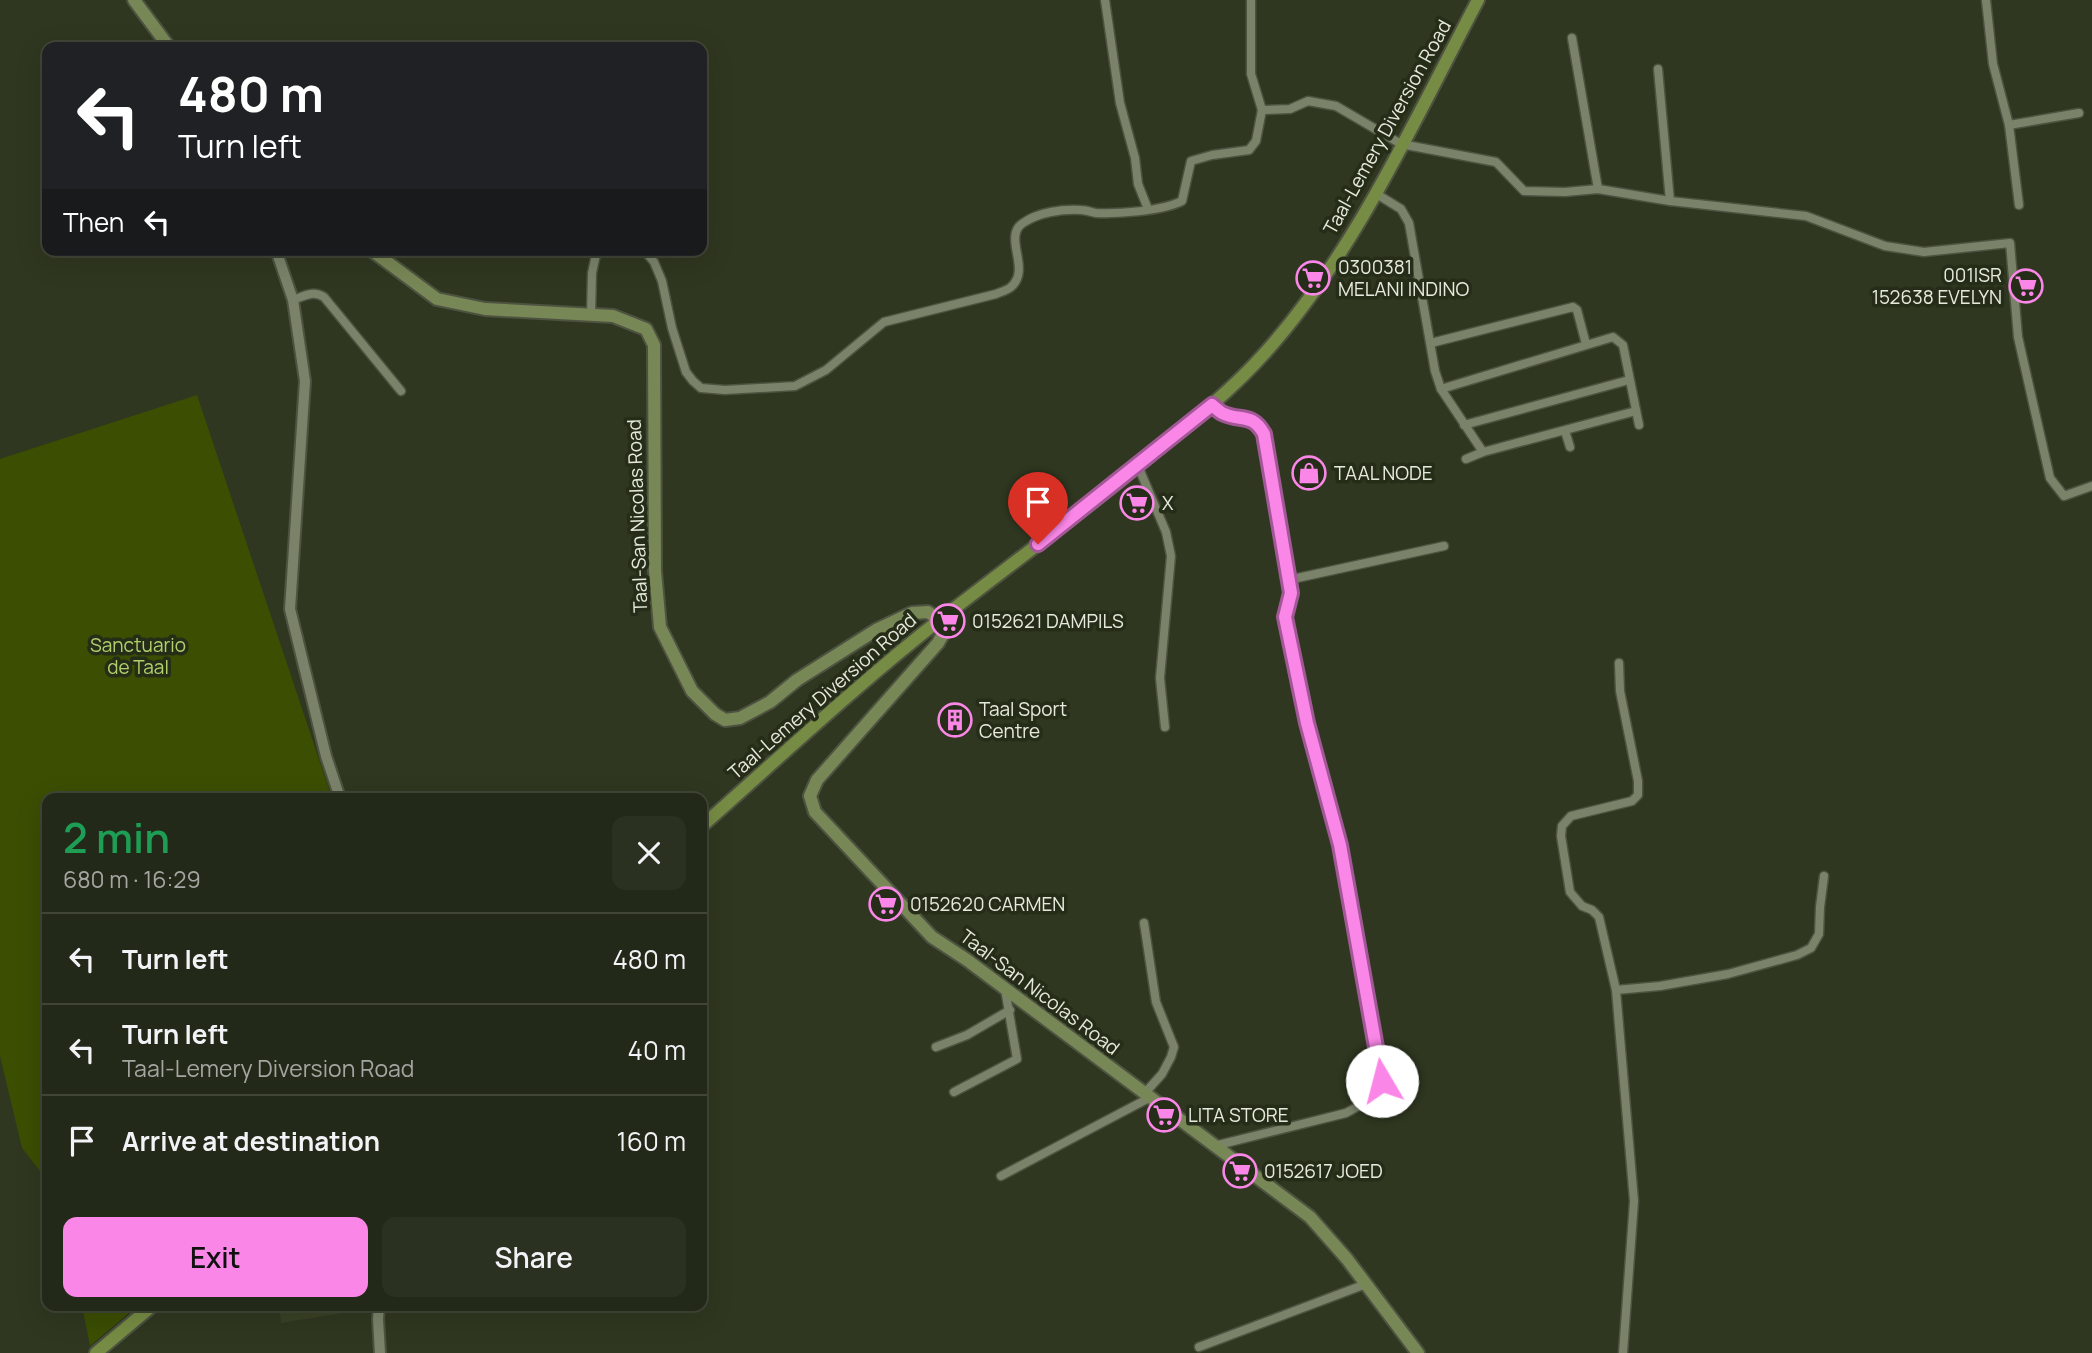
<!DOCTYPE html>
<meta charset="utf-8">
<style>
body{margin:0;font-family:Manrope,sans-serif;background:#2b3121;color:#f1f3f6;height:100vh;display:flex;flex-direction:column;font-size:26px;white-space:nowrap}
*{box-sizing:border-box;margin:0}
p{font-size:23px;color:#a3a6a2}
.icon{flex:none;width:38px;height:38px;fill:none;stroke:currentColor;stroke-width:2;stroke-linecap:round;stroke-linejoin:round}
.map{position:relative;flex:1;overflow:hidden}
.drawer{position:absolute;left:42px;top:793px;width:665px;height:518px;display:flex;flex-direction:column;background:#232918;border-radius:14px;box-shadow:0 7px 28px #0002,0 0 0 2px #404537}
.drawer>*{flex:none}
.banner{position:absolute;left:42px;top:42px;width:665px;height:214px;border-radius:14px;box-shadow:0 7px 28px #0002,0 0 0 2px #404537;background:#202124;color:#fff;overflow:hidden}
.pin{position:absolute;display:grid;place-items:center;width:60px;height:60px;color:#fff;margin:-72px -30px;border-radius:50% 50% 50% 0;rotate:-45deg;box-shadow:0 0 7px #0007}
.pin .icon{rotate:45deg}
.me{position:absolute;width:77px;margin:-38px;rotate:352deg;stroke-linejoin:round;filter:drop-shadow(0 0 5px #0008)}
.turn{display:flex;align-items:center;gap:24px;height:147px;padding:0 21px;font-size:32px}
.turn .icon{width:91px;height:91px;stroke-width:2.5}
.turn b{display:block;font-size:49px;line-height:60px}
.then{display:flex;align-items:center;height:66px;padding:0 21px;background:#0003;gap:14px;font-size:26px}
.round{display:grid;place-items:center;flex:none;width:74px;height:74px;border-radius:14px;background:#2b3121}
.head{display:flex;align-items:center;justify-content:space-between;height:119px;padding:0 21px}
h1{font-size:42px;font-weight:600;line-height:52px;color:#1e9e55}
.primary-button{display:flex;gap:14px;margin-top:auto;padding:14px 21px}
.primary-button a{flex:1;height:80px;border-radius:14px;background:#fa87e7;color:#111;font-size:28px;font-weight:600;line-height:80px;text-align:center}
.primary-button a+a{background:#2b3121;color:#f1f3f6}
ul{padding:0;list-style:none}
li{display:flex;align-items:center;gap:21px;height:91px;padding:0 21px;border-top:2px solid #404537}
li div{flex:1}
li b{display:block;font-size:26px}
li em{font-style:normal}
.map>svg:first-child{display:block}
.built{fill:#384124}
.green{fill:#3b4e02}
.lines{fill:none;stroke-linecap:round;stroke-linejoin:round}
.minor-casing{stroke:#4d5340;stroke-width:11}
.tertiary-casing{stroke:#4d5340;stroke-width:14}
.secondary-casing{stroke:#4d5340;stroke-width:16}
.primary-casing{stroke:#4d5340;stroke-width:16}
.minor{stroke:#7a836a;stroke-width:8}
.tertiary{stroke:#7a836a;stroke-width:10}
.secondary{stroke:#788756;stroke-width:12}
.primary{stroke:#768b43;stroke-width:12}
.route-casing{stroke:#a25896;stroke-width:18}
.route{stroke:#fa87e7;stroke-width:12}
.labels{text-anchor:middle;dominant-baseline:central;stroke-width:7;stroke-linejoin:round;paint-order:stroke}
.street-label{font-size:19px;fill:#e5eadc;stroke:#252c17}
.poi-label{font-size:19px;fill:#e5eadc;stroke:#252c17;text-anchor:start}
.park-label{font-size:19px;fill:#b1d06d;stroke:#252c17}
</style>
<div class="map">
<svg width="2092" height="1353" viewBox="0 0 2092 1353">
<rect width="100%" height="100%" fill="#2f3720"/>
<!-- built -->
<polygon class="built" points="279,1306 374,1306 374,1308 281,1323"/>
<!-- green -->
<g class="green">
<polygon points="197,395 332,798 47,798 47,1180 22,1148 0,1056 0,459"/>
<polygon points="82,1306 137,1306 90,1346"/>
</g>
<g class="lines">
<defs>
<g id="minor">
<polyline points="1105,0 1120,103 1135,158 1138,184 1148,209"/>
<polyline points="1251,0 1251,74 1262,110 1290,109 1308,101 1336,106 1401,144 1496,162 1524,191 1565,192 1598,189 1670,201 1806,216 1885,246 1924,252 2010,243 2018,337 2050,478 2064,496 2092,486"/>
<polyline points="1986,0 1993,64 2009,125 2019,205"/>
<polyline points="1572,38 1598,189"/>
<polyline points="1658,69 1670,201"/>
<polyline points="2009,125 2079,113"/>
<polyline points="1375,193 1401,209 1409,223 1435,371 1441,389 1483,452"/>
<path d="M644,250L654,262L662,281L672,328L686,372L693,381L701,388L725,390L795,386L826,370L884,322L996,294C1001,292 1008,290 1011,287C1032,269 1002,237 1023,223C1039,212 1062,209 1081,210C1086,210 1091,212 1096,213C1119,214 1162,211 1182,201L1191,161L1212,155L1249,150L1256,141L1262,110"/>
<path d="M293,300C304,296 313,290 324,297L401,391"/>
<polyline points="591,315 592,273 597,250"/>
<polyline points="1431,343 1573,307 1577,310 1586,344"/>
<polyline points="1441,389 1613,337 1623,345 1639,425"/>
<path d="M1212,405C1216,408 1218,412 1222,413C1240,423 1252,412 1264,434L1291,593L1285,617L1307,723L1340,845L1382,1081L1375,1097L1346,1113L1214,1146"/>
<polyline points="1464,425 1629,380"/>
<polyline points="1565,431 1570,447"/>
<polyline points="1466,459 1483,452 1636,411"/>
<polyline points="1138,466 1166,532 1171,556 1160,678 1165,727"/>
<polyline points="1288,580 1444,546"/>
<polyline points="1144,923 1156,1002 1174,1047 1171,1057 1162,1074 1144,1094"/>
<polyline points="1616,990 1599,917 1592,910 1582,906 1570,892 1561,836 1562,826 1571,816 1632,801 1638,795 1638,781 1620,691 1619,663"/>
<polyline points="936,1047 967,1035 1010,1010"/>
<polyline points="954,1092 1017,1059 1005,989"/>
<polyline points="1001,1176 1149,1098"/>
<polyline points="1199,1347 1366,1284"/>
<polyline points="1623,1353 1634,1201 1616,990 1660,986 1728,974 1797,955 1811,948 1819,934 1820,907 1824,876"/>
</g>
<g id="tertiary">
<polyline points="276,250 293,300 305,381 290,609 326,756 340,798"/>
<polyline points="379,1306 378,1319 380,1353"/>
</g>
<g id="secondary">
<polyline points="134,0 169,47"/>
<polyline points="371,250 437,299 485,309 613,316 646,329 654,345 655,571 660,627 692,691 715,714 725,720 740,718 770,702 797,680 876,630 912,613 928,612 939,620 943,634 938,643 817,780 810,796 815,812 932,937 967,960 1310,1217 1347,1259 1418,1353"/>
</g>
<g id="primary">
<path d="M702,826C781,756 859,683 942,618C1010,565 1080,514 1147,458C1187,425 1228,394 1263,355C1354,255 1415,119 1478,0"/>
<polyline points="96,1353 152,1306"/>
</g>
</defs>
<!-- minor casing -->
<use href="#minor" class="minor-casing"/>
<!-- tertiary casing -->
<use href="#tertiary" class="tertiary-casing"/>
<!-- secondary casing -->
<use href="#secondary" class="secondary-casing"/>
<!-- primary casing -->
<use href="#primary" class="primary-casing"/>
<!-- minor -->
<use href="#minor" class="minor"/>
<!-- tertiary -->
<use href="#tertiary" class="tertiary"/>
<!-- secondary -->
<use href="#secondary" class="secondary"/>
<!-- primary -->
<use href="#primary" class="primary"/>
</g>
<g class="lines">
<defs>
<path id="route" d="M1038,544L1212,405C1216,408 1218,411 1222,413C1240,422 1252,412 1264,434L1291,593L1285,617L1307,723L1340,845L1382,1081"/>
</defs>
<!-- route casing -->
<use href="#route" class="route-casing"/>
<!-- route -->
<use href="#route" class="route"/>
</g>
<!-- icons -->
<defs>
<symbol id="supermarket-ring" viewBox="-11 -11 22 22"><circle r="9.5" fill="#252c17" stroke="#fa87e7" stroke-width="1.5"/><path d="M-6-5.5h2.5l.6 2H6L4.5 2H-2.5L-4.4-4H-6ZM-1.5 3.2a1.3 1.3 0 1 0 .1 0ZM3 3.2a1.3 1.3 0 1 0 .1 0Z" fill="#fa87e7"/></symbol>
<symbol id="shop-ring" viewBox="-11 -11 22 22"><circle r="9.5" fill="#252c17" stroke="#fa87e7" stroke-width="1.5"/><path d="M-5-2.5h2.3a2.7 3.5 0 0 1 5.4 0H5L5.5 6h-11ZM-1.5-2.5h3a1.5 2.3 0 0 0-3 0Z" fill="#fa87e7"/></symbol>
<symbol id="building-ring" viewBox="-11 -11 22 22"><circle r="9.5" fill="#252c17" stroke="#fa87e7" stroke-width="1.5"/><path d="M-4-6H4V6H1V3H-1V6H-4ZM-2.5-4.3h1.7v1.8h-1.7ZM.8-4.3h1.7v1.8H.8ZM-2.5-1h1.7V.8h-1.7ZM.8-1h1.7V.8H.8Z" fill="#fa87e7"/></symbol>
</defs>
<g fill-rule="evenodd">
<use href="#supermarket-ring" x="1294" y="259" width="38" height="38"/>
<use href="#supermarket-ring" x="2007" y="267" width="38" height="38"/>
<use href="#shop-ring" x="1290" y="454" width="38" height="38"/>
<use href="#supermarket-ring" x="1118" y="484" width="38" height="38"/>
<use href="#supermarket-ring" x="929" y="602" width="38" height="38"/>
<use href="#building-ring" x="936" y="701" width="38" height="38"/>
<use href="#supermarket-ring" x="867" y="885" width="38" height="38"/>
<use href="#supermarket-ring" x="1145" y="1096" width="38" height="38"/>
<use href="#supermarket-ring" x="1221" y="1152" width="38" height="38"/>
</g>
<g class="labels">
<!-- street labels -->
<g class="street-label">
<text transform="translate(1387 127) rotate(-61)">Taal-Lemery Diversion Road</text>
<text transform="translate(637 516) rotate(-92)">Taal-San Nicolas Road</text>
<text transform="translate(822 696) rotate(-41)">Taal-Lemery Diversion Road</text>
<text transform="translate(1040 992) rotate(37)">Taal-San Nicolas Road</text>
</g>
<!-- poi labels -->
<g class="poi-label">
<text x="1338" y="267">0300381<tspan x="1338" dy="22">MELANI INDINO</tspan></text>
<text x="2002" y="275" text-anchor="end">001ISR<tspan x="2002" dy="22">152638 EVELYN</tspan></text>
<text x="1334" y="473">TAAL NODE</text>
<text x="1162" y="503">X</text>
<text x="972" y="621">0152621 DAMPILS</text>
<text x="979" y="709">Taal Sport<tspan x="979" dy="22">Centre</tspan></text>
<text x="910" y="904">0152620 CARMEN</text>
<text x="1188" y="1115">LITA STORE</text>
<text x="1264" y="1171">0152617 JOED</text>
</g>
<!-- park labels -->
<g class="park-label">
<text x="138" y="645">Sanctuario<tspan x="138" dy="22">de Taal</tspan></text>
</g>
</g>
</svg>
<div class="pin" style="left:1038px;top:544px;background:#d93025"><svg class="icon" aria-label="arrive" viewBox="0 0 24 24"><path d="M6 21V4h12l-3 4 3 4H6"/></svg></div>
<svg class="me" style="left:1382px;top:1081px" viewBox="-20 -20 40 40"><circle r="19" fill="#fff"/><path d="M0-13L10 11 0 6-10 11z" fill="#fa87e7"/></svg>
<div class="banner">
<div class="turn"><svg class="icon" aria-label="left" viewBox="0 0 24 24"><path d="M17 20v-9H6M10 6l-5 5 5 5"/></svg><div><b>480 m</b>Turn left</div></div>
<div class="then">Then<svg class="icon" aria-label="left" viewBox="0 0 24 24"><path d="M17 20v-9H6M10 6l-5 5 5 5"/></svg></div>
</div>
<section class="drawer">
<div class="head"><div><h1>2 min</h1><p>680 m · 16:29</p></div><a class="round"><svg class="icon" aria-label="close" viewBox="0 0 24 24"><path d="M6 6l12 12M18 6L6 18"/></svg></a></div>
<ul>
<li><svg class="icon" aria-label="left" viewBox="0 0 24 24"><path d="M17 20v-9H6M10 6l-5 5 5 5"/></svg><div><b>Turn left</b></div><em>480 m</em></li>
<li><svg class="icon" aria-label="left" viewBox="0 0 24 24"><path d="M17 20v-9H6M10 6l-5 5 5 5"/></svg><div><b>Turn left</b><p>Taal-Lemery Diversion Road</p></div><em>40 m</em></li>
<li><svg class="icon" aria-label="arrive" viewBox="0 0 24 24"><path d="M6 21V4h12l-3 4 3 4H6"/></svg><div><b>Arrive at destination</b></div><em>160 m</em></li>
</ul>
<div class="primary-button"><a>Exit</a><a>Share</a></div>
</section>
</div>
